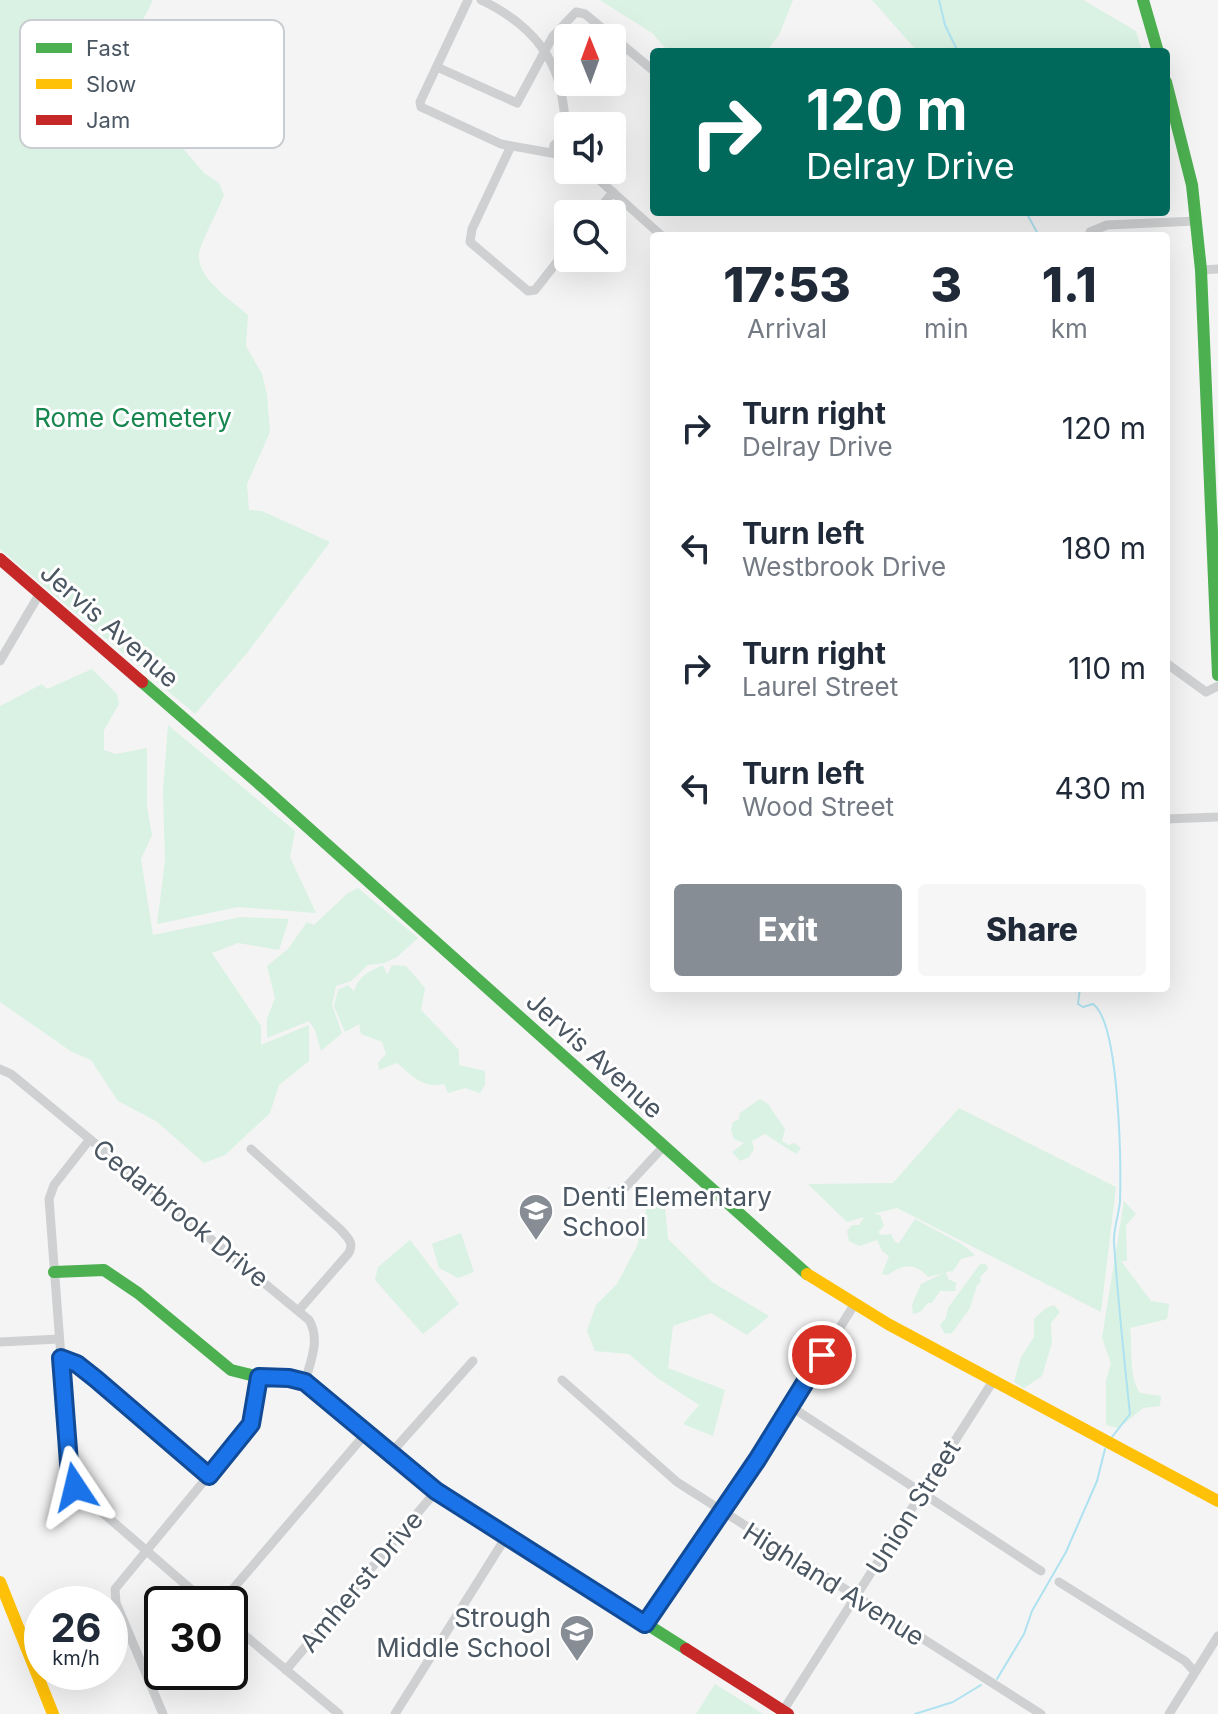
<!DOCTYPE html>
<style>
body{margin:0;font-family:Inter,sans-serif;background:#f6f6f7;color:#1f2937;height:100vh;display:flex;flex-direction:column;font-size:30px;white-space:nowrap}
*{box-sizing:border-box;margin:0}
p{font-size:26px;color:#747a83}
.icon{flex:none;width:44px;height:44px;fill:none;stroke:currentColor;stroke-width:2;stroke-linecap:round;stroke-linejoin:round}
.map{position:relative;flex:1;overflow:hidden}
.side{position:absolute;left:650px;top:232px;width:520px;height:760px;display:flex;flex-direction:column;background:#fff;border-radius:8px;box-shadow:0 8px 32px #0002}
.side>*{flex:none}
.banner{position:absolute;left:650px;top:48px;width:520px;height:168px;border-radius:8px;box-shadow:0 8px 32px #0002;background:#00695c;color:#fff;overflow:hidden}
.needle{width:52px;rotate:359deg}
.controls{position:absolute;left:554px;top:24px;display:grid;gap:16px}
.controls a{display:grid;place-items:center;width:72px;height:72px;border-radius:8px;background:#fff;box-shadow:0 8px 32px #0002;font-size:40px}
.speed{position:absolute;left:24px;top:1586px;display:flex;gap:16px;font-size:40px;font-weight:700;text-align:center}
.speed>*{display:grid;place-content:center;width:104px;height:104px;border-radius:50%;background:#fff;box-shadow:0 8px 32px #0002;line-height:1}
.speed small{font-size:20px;font-weight:400}
.speed .limit{border:4px solid #111;border-radius:12px;background:#fff;color:#111}
.pin{position:absolute;display:grid;place-items:center;width:68px;height:68px;color:#fff;margin:-34px;border:4px solid #fff;border-radius:50%;box-shadow:0 2px 8px #0007}
.me{position:absolute;width:88px;margin:-44px;rotate:350deg;stroke-linejoin:round;filter:drop-shadow(0 0 6px #0008)}
.turn{display:flex;align-items:center;gap:28px;height:168px;padding:0 24px;font-size:36px}
.turn .icon{width:104px;height:104px;stroke-width:2.5}
.turn b{display:block;font-size:56px;line-height:68px}
.eta{display:flex;justify-content:space-evenly;align-items:center;height:136px;text-align:center}
.eta b{font-size:48px;font-weight:800;line-height:56px}
.action{display:flex;gap:16px;margin-top:auto;padding:16px 24px}
.action a{flex:1;height:92px;border-radius:8px;background:#868d94;color:#fff;font-size:32px;font-weight:800;line-height:92px;text-align:center}
.action a+a{background:#f6f6f7;color:#1f2937}
ul{padding:0;list-style:none}
li{display:flex;align-items:center;gap:24px;height:120px;padding:0 24px}
li div{flex:1}
li b{display:block;font-size:30px}
li em{font-style:normal}
.map>svg:first-child{display:block}
.green{fill:#d9f2e3}
.lines{fill:none;stroke-linecap:round;stroke-linejoin:round}
.stream{stroke:#aee2f0;stroke-width:2}
.street{stroke:#ced0d2;stroke-width:9}
.fast{stroke:#4caf50;stroke-width:12}
.slow{stroke:#ffc107;stroke-width:12}
.jam{stroke:#c62828;stroke-width:12}
.route-casing{stroke:#114b97;stroke-width:20}
.route{stroke:#1a73e8;stroke-width:14}
.labels{text-anchor:middle;dominant-baseline:central;stroke-width:6;stroke-linejoin:round;paint-order:stroke}
.park-label{font-size:26px;fill:#17864f;stroke:#fff}
.street-label{font-size:26px;fill:#4a5661;stroke:#fff}
.poi-label{font-size:26px;fill:#4a5661;stroke:#fff;text-anchor:start}
.key{fill:#fff;stroke:#c9ccd0;stroke-width:2}
.key-label{font-size:22px;fill:#4a5661}
</style>
<div class="map">
<svg width="1218" height="1714" viewBox="0 0 1218 1714">
<rect width="100%" height="100%" fill="#f4f4f4"/>
<!-- green -->
<g class="green">
<path d="M0,0H153L142,22L162,99L164,126L204,173L219,183L224,195C219,209 200,243 199,253C196,278 231,300 248,315L246,346L262,374L267,395L270,432L247,484L249,510L262,511L330,542L247,653L195,714L0,549Z"/>
<polygon points="600,0 793,0 779,35 766,52 669,52 652,33"/>
<polygon points="872,0 1083,0 1136,31 1142,52 918,52"/>
<polygon points="92,669 117,694 119,704 104,730 104,750 116,754 147,748 147,807 152,835 141,859 153,935 241,917 289,919 279,950 238,943 212,953 261,1026 261,1045 309,1025 309,1061 279,1085 270,1113 225,1155 204,1163 156,1121 118,1101 91,1060 72,1052 0,1002 0,706 42,684 47,689"/>
<polygon points="168,725 295,831 290,857 316,913 238,907 157,924 165,861 163,791"/>
<polygon points="358,888 418,938 397,957 384,963 368,965 351,981 336,986 332,1005 342,1033 321,1051 315,1030 309,1021 267,1038 267,1019 275,998 267,966 288,949 307,922 314,925 348,893"/>
<path d="M383,965L387,975L392,965L406,966L425,988L421,1010L459,1050V1065L485,1071V1085L480,1093L465,1088L448,1093L444,1084C423,1089 413,1076 397,1063L379,1070L378,1063L386,1054L382,1042L361,1034L359,1024L345,1032L334,1006L338,990L348,985L354,991C360,975 368,972 383,965Z"/>
<polygon points="760,1099 768,1104 785,1129 782,1141 789,1145 794,1143 801,1148 796,1154 765,1134 752,1141 754,1149 749,1157 740,1161 732,1152 744,1143 734,1139 731,1130 733,1122 739,1119 740,1113"/>
<path d="M959,1108L1116,1187L1101,1312L897,1208L873,1214L880,1215L884,1226L878,1232L881,1235L891,1234L895,1242L899,1243L915,1219L963,1245L975,1255L961,1259L953,1271L946,1272L948,1279L957,1283L955,1287L956,1291H940L932,1303H928L920,1312L913,1314L912,1305L921,1284L944,1273L928,1277C915,1262 903,1264 888,1275L882,1274L889,1256L882,1251L877,1240L859,1246L849,1241L847,1231L852,1225H859L864,1217L847,1222L808,1184L893,1183Z"/>
<polygon points="664,1197 668,1239 712,1282 769,1316 747,1335 711,1313 673,1326 668,1368 725,1390 713,1436 683,1424 699,1405 656,1377 629,1354 595,1351 587,1331 596,1305 617,1284 637,1246 647,1207"/>
<path d="M1124,1201L1136,1214L1126,1225L1127,1261H1121L1151,1301L1169,1304L1167,1319L1130,1328C1133,1350 1128,1374 1140,1393L1161,1396L1160,1406L1143,1408L1119,1428L1106,1425V1381L1111,1363L1102,1338Z"/>
<polygon points="461,1233 474,1272 458,1278 439,1268 432,1244"/>
<polygon points="410,1240 459,1304 423,1334 375,1280 378,1267"/>
<polygon points="980,1264 986,1264 988,1269 980,1277 981,1282 977,1285 970,1308 952,1333 945,1334 940,1325 946,1318 948,1308"/>
<polygon points="1054,1305 1060,1312 1051,1323 1052,1343 1042,1376 1024,1388 1014,1382 1021,1357 1034,1337 1034,1319 1046,1308"/>
<polygon points="715,1684 763,1714 696,1714"/>
</g>
<g class="lines">
<!-- stream -->
<g class="stream">
<polyline points="939,0 945,25 958,52"/>
<polyline points="1026,212 1039,236"/>
<path d="M1080,988L1078,1004L1083,1007L1093,1004C1120,1023 1121,1166 1120,1201C1119,1215 1113,1229 1114,1243C1118,1301 1124,1358 1130,1414L1112,1437"/>
<polyline points="997,1679 1024,1634 1032,1611 1066,1552 1097,1481 1105,1449"/>
<polyline points="915,1714 953,1702 981,1685"/>
</g>
<!-- street -->
<g class="street">
<polyline points="468,0 420,102 421,107 501,144 568,156"/>
<path d="M481,0C519,18 550,45 560,87C564,104 565,121 568,138"/>
<polyline points="437,67 517,103 553,36 576,12 585,14 654,71"/>
<polyline points="511,146 472,229 470,242 528,291 535,290 568,248"/>
<polyline points="553,153 554,145 567,136"/>
<polyline points="588,170 662,236"/>
<polyline points="595,214 613,192"/>
<polyline points="1090,232 1107,225 1196,221"/>
<polyline points="1201,270 1218,269"/>
<polyline points="0,661 40,593"/>
<polyline points="1166,663 1206,692 1218,686"/>
<polyline points="1166,819 1218,817"/>
<path d="M0,1069L11,1074L309,1320C321,1340 310,1362 305,1382"/>
<polyline points="90,1139 54,1185 49,1199 70,1476 81,1494 208,1604"/>
<path d="M251,1149L340,1229C348,1238 355,1243 348,1254L299,1310"/>
<polyline points="609,1192 626,1187 664,1146"/>
<polyline points="0,1342 59,1339"/>
<polyline points="61,1358 77,1364 96,1379 209,1476"/>
<polyline points="562,1380 677,1482 1041,1714"/>
<polyline points="790,1406 1041,1571"/>
<polyline points="391,1453 473,1361"/>
<polyline points="1059,1582 1185,1661 1195,1672"/>
<polyline points="220,1604 367,1432"/>
<polyline points="230,1623 339,1714"/>
<polyline points="645,1624 757,1460 854,1305"/>
<polyline points="286,1670 436,1491"/>
<polyline points="163,1714 116,1603 115,1589 251,1424 259,1377"/>
<polyline points="395,1714 506,1537"/>
<polyline points="781,1714 993,1381"/>
<polyline points="1169,1714 1218,1636"/>
</g>
<!-- fast -->
<g class="fast">
<polyline points="1143,0 1158,52"/>
<polyline points="1166,82 1192,185 1201,270 1218,675"/>
<polyline points="142,682 265,789 807,1274"/>
<polyline points="54,1272 104,1270 138,1293 231,1370 259,1377 289,1378 305,1382 436,1491 686,1649"/>
</g>
<!-- slow -->
<g class="slow">
<polyline points="807,1274 888,1324 1218,1501"/>
<polyline points="0,1582 53,1714"/>
</g>
<!-- jam -->
<g class="jam">
<polyline points="0,559 142,682"/>
<polyline points="686,1649 788,1714"/>
</g>
</g>
<g class="lines">
<defs>
<polyline id="route" points="75,1487 70,1476 61,1358 77,1364 96,1379 209,1476 251,1424 259,1377 289,1378 305,1382 436,1491 645,1624 757,1460 822,1355"/>
</defs>
<!-- route casing -->
<use href="#route" class="route-casing"/>
<!-- route -->
<use href="#route" class="route"/>
</g>
<!-- icons -->
<defs>
<symbol id="school-pin" viewBox="-11 -11 22 30"><path d="M0 17L-7.5 6A9.5 9.5 0 1 1 7.5 6Z" fill="#868d94" stroke="#fff"/><path d="M0-5L7-2L0 1L-7-2ZM-4 1L0 2.5L4 1V4Q0 6-4 4Z" fill="#fff"/></symbol>
</defs>
<g fill-rule="evenodd">
<use href="#school-pin" x="516" y="1191" width="40" height="54"/>
<use href="#school-pin" x="557" y="1612" width="40" height="54"/>
</g>
<g class="labels">
<!-- park labels -->
<g class="park-label">
<text x="133" y="417">Rome Cemetery</text>
</g>
<!-- street labels -->
<g class="street-label">
<text transform="translate(110 625) rotate(41)">Jervis Avenue</text>
<text transform="translate(595 1055) rotate(42)">Jervis Avenue</text>
<text transform="translate(181 1213) rotate(39)">Cedarbrook Drive</text>
<text transform="translate(913 1507) rotate(-58)">Union Street</text>
<text transform="translate(361 1581) rotate(-50)">Amherst Drive</text>
<text transform="translate(834 1584) rotate(32)">Highland Avenue</text>
</g>
<!-- poi labels -->
<g class="poi-label">
<text x="562" y="1196">Denti Elementary<tspan x="562" dy="30">School</tspan></text>
<text x="551" y="1617" text-anchor="end">Strough<tspan x="551" dy="30">Middle School</tspan></text>
</g>
</g>
<!-- legend -->
<rect x="20" y="20" width="264" height="128" rx="12" class="key"/>
<rect x="36" y="43" width="36" height="10" fill="#4caf50"/>
<rect x="36" y="79" width="36" height="10" fill="#ffc107"/>
<rect x="36" y="115" width="36" height="10" fill="#c62828"/>
<g class="key-label">
<text x="86" y="56">Fast</text>
<text x="86" y="92">Slow</text>
<text x="86" y="128">Jam</text>
</g>
</svg>
<div class="controls">
<a><svg class="needle" viewBox="-14 -14 28 28"><path d="M0-13l5 13h-10z" fill="#e53935"/><path d="M0 13l5-13h-10z" fill="#747a83"/></svg></a>
<a><svg class="icon" aria-label="sound" viewBox="0 0 24 24"><path d="M4 9h4l5-4v14l-5-4H4zM17 9q2 3 0 6"/></svg></a>
<a><svg class="icon" aria-label="search" viewBox="0 0 24 24"><circle cx="10" cy="10" r="6"/><path d="M15 15l6 6"/></svg></a>
</div>
<div class="speed"><div>26<small>km/h</small></div><div class="limit">30</div></div>
<div class="pin" style="left:822px;top:1355px;background:#d93025"><svg class="icon" aria-label="arrive" viewBox="0 0 24 24"><path d="M6 21V4h12l-3 4 3 4H6"/></svg></div>
<svg class="me" style="left:75px;top:1487px" viewBox="-20 -20 40 40"><path d="M0-17L14 15 0 8-14 15z" fill="#1a73e8" stroke="#fff" stroke-width="4"/></svg>
<div class="banner">
<div class="turn"><svg class="icon" aria-label="right" viewBox="0 0 24 24"><path d="M7 20v-9h11M14 6l5 5-5 5"/></svg><div><b>120 m</b>Delray Drive</div></div>
</div>
<section class="side">
<div class="eta">
<div><b>17:53</b><p>Arrival</p></div>
<div><b>3</b><p>min</p></div>
<div><b>1.1</b><p>km</p></div>
</div>
<ul>
<li><svg class="icon" aria-label="right" viewBox="0 0 24 24"><path d="M7 20v-9h11M14 6l5 5-5 5"/></svg><div><b>Turn right</b><p>Delray Drive</p></div><em>120 m</em></li>
<li><svg class="icon" aria-label="left" viewBox="0 0 24 24"><path d="M17 20v-9H6M10 6l-5 5 5 5"/></svg><div><b>Turn left</b><p>Westbrook Drive</p></div><em>180 m</em></li>
<li><svg class="icon" aria-label="right" viewBox="0 0 24 24"><path d="M7 20v-9h11M14 6l5 5-5 5"/></svg><div><b>Turn right</b><p>Laurel Street</p></div><em>110 m</em></li>
<li><svg class="icon" aria-label="left" viewBox="0 0 24 24"><path d="M17 20v-9H6M10 6l-5 5 5 5"/></svg><div><b>Turn left</b><p>Wood Street</p></div><em>430 m</em></li>
</ul>
<div class="action"><a>Exit</a><a>Share</a></div>
</section>
</div>
